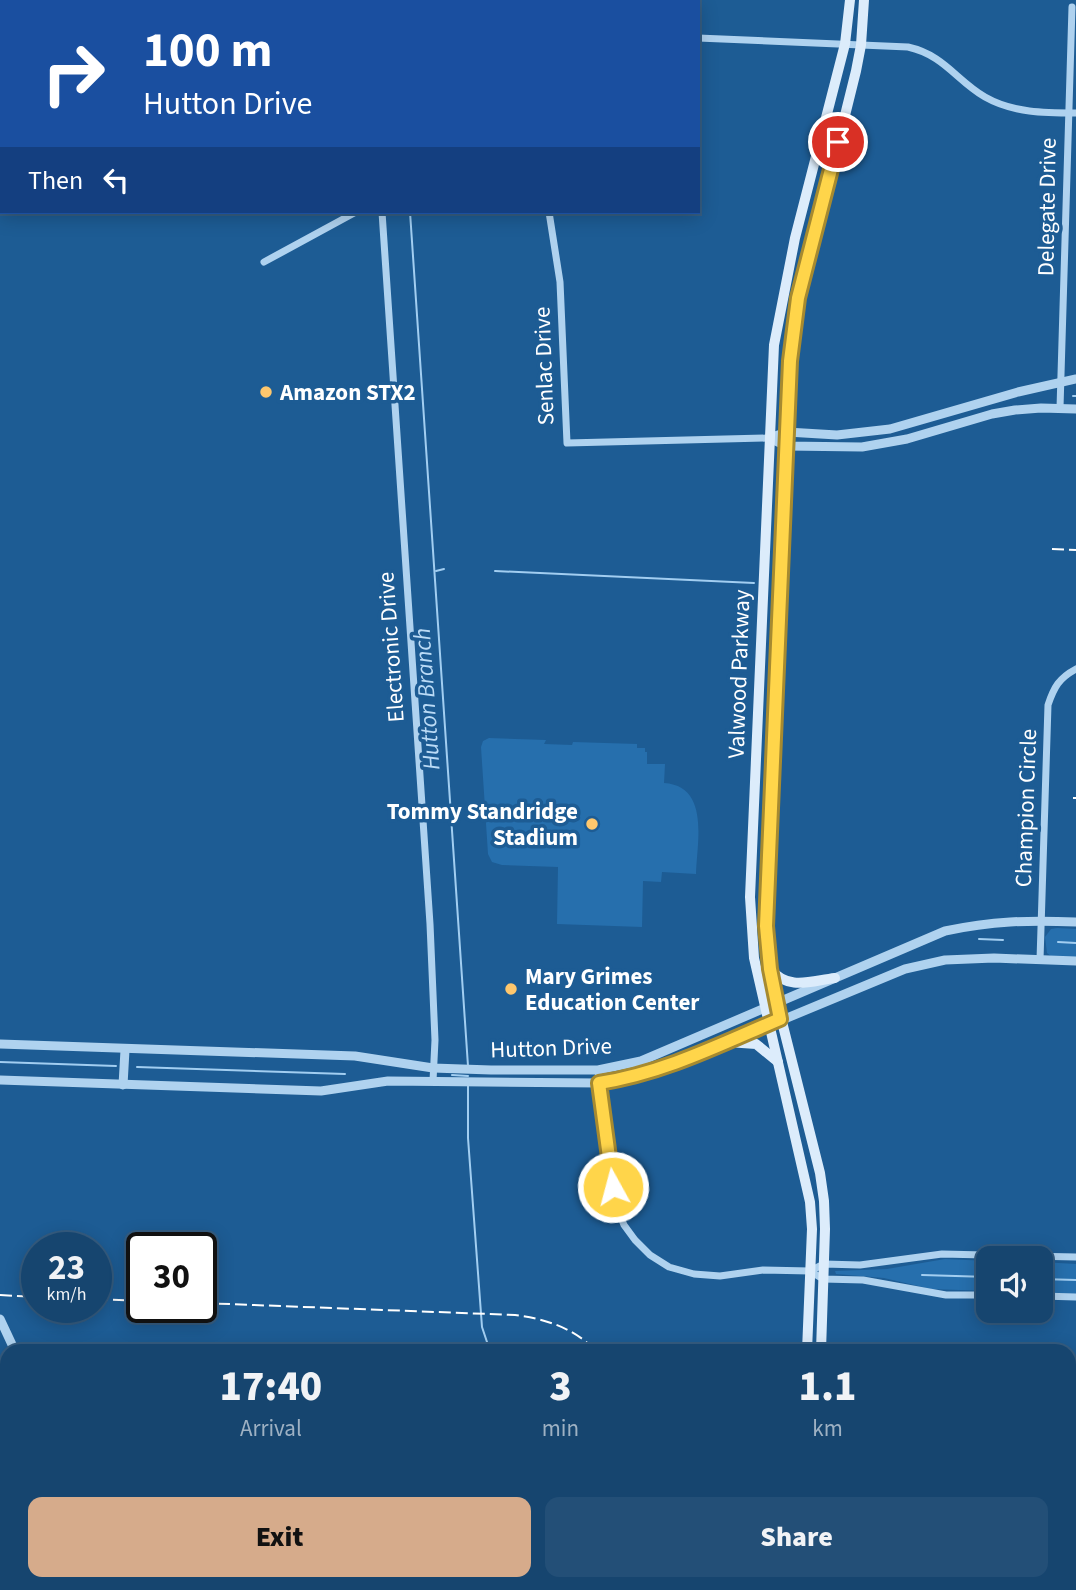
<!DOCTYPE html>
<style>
body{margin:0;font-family:"Source Sans 3",sans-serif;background:#234f77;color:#f1f3f6;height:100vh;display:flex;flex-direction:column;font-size:26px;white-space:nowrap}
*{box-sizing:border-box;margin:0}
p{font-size:23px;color:#9eb1c3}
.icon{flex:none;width:38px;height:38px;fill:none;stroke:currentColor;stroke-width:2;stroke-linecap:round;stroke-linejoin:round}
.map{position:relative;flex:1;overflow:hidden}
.sheet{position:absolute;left:0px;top:1344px;width:1076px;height:247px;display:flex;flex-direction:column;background:#16456f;border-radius:21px 21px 0 0;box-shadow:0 4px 18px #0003,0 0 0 2px #355d82}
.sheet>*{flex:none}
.top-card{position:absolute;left:0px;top:0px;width:700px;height:214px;box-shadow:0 4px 18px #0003,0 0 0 2px #355d82;background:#1a4fa0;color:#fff;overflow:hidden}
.tools{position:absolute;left:976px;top:1246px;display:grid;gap:14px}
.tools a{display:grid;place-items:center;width:77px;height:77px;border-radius:14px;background:#16456f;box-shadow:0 4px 18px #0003,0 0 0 2px #355d82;font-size:35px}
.speed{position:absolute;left:21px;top:1232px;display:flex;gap:14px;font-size:35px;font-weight:700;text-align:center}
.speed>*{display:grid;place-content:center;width:91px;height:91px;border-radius:50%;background:#16456f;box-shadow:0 4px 18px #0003,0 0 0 2px #355d82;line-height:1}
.speed small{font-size:18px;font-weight:400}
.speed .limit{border:4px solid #111;border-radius:10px;background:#fff;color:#111}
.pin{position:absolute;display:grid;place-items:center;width:60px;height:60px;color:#fff;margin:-30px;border:4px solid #fff;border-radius:50%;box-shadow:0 2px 7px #0007}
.me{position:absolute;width:77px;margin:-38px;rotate:353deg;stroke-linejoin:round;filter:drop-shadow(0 0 5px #0008)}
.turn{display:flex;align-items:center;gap:24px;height:147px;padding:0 28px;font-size:32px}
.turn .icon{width:91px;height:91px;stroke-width:2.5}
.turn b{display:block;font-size:49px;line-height:60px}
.then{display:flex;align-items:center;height:66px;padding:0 28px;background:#0003;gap:14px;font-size:26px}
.eta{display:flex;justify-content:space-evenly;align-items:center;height:119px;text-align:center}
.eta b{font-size:42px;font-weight:800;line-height:49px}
.cta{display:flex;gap:14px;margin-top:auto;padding:14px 28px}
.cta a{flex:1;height:80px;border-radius:14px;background:#d6ab8b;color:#111;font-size:28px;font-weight:800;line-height:80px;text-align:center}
.cta a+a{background:#234f77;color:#f1f3f6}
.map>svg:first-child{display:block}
.green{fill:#266fad}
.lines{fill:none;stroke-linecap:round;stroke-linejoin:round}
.stream{stroke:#a2cef1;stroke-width:2}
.minor{stroke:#afd2ef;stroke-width:7}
.tertiary{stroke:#afd2ef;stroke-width:9}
.secondary{stroke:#dcecfb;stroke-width:10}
.rail{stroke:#fff;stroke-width:2;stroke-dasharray:12 5;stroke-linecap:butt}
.route-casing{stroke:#a68a30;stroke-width:18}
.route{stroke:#ffd54a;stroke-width:12}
.poi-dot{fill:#fec76d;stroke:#1d5c94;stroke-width:2.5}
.labels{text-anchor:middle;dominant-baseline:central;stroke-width:7;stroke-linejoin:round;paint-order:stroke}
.street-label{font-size:23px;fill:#fff;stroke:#1d5c94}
.poi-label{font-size:23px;font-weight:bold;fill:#fff;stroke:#1d5c94;text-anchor:start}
.water-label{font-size:24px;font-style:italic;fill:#bbdbf6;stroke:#1d5c94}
</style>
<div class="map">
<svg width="1076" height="1590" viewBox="0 0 1076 1590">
<rect width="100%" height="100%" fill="#1d5c94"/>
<!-- green -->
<g class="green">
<path d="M489,738L546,740L544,744L572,745L573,742L637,744V748H645V752H647V764H665L664,783C710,786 697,842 696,874L662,872L661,882L643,881L642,927L557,924L558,867L502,865L492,862L488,854L481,747L483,741Z"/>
<polygon points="1057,928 1076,929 1076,958 1052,957 1047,953 1045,937 1051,929"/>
<polygon points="945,1259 989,1261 989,1291 931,1289 884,1278 836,1274 835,1271 887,1269"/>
<polygon points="1041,1262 1076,1264 1076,1294 1041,1293"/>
</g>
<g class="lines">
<!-- stream -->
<g class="stream">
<polyline points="397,0 397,2"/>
<polyline points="201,2 205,0"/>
<polyline points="0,86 2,85"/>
<polyline points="410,212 468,1066"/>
<polyline points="1073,396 1076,396"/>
<polyline points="436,571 444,569"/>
<polyline points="495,571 754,583"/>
<polyline points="979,939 1003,940"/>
<polyline points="1058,942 1076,943"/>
<polyline points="0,1062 116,1066"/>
<polyline points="137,1067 345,1074"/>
<polyline points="452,1075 468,1076"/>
<polyline points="468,1086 468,1138 482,1327 490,1351"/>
<polyline points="922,1275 989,1277"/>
<polyline points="1041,1279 1076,1280"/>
<polyline points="653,1584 653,1590"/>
</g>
<!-- minor -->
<g class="minor">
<path d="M698,38L908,47C944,55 956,80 985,97C1013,113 1045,113 1076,113"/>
<polyline points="382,212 430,924 435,1040 433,1081"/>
<polyline points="549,212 560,282 567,443 769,438"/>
<polyline points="264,262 356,212"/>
<polyline points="1060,408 1072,7"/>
<path d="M1040,960L1048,705C1054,687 1059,678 1076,669"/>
<polyline points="598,1070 613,1187 618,1210 624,1225 635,1240 650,1255 669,1267 694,1274 720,1276 763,1270 810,1271 824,1264 860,1265 942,1254 1076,1257"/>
<polyline points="810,1271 823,1279 863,1280 946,1295 989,1295"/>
<polyline points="1041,1296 1076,1297"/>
<polyline points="490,1584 492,1590"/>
<polyline points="268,1590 268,1584"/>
</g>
<!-- tertiary -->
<g class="tertiary">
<polyline points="769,438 787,432 837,435 890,429 1018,392 1076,379"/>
<polyline points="769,438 786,446 862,447 907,439 992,414 1015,410 1041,408 1076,409"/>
<path d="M0,1044L355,1056L433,1068L491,1070H598L641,1061L945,931C992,921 1028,920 1076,922"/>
<polyline points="0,1080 321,1091 388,1081 599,1083 644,1075 681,1062 905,969 945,960 994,958 1076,961"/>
<polyline points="123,1085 125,1050"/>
<polyline points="0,1319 15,1351"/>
<polyline points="28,1584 30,1590"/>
<polyline points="10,1590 11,1584"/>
</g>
<!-- secondary -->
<g class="secondary">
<polyline points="48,2 52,0"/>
<polyline points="0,24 2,23"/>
<path d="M770,969C789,991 810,981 835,978"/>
<polyline points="728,1042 756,1044 778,1062"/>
<polyline points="807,1351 812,1229 810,1202 754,958 750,897 774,345 795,238 845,44 850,0"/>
<polyline points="821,1351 825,1229 824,1201 820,1173 777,1002 770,969 767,914 779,596 793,325 856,71 861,45 864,0"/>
<polyline points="837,1584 840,1590"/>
<polyline points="853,1584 856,1590"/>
</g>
<!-- rail -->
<g class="rail">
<polyline points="273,2 277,0"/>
<polyline points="0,118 2,117"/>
<polyline points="1052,549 1076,550"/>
<polyline points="1073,798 1076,798"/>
<polyline points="0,1295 37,1297"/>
<polyline points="96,1299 142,1301"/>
<path d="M201,1303L515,1315C546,1319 574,1328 596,1351"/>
<polyline points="1069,1478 1076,1478"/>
</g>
</g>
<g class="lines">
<defs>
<path id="route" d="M613,1187L599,1083C664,1073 721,1044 780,1019L770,969L766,926L790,361L798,298L838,142"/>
</defs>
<!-- route casing -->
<use href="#route" class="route-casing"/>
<!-- route -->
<use href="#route" class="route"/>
</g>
<!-- markers -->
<g class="poi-dot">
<circle cx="266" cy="392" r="7"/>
<circle cx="592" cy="824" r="7"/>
<circle cx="511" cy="989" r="7"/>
</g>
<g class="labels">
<!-- street labels -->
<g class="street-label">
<text transform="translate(1047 207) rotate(-89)">Delegate Drive</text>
<text transform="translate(544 366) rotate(-92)">Senlac Drive</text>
<text transform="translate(391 647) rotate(-94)">Electronic Drive</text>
<text transform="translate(739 674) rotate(-88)">Valwood Parkway</text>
<text transform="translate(1026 808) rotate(-88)">Champion Circle</text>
<text transform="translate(551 1048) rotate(-2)">Hutton Drive</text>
</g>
<!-- poi labels -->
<g class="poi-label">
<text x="280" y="392">Amazon STX2</text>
<text x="578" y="811" text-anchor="end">Tommy Standridge<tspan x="578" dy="26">Stadium</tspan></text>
<text x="525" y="976">Mary Grimes<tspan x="525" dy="26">Education Center</tspan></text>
</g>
<!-- water labels -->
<g class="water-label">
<text transform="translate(427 699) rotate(-94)">Hutton Branch</text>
</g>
</g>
</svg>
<div class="tools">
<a><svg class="icon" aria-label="sound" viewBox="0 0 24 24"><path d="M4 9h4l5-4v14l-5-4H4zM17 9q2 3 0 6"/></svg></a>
</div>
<div class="speed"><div>23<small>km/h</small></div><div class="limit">30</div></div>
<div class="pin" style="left:838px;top:142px;background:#d93025"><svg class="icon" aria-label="arrive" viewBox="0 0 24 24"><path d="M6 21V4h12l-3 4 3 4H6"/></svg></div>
<svg class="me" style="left:613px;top:1187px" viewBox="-20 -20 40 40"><circle r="17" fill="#ffd54a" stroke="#fff" stroke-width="3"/><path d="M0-11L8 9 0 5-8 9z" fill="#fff"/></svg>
<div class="top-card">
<div class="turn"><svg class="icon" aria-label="right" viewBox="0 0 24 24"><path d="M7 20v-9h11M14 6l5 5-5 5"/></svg><div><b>100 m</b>Hutton Drive</div></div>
<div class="then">Then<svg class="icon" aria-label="left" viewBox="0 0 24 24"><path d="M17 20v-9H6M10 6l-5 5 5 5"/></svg></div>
</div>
<section class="sheet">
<div class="eta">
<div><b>17:40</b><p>Arrival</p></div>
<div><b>3</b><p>min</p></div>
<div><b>1.1</b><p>km</p></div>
</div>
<div class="cta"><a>Exit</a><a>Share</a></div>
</section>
</div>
